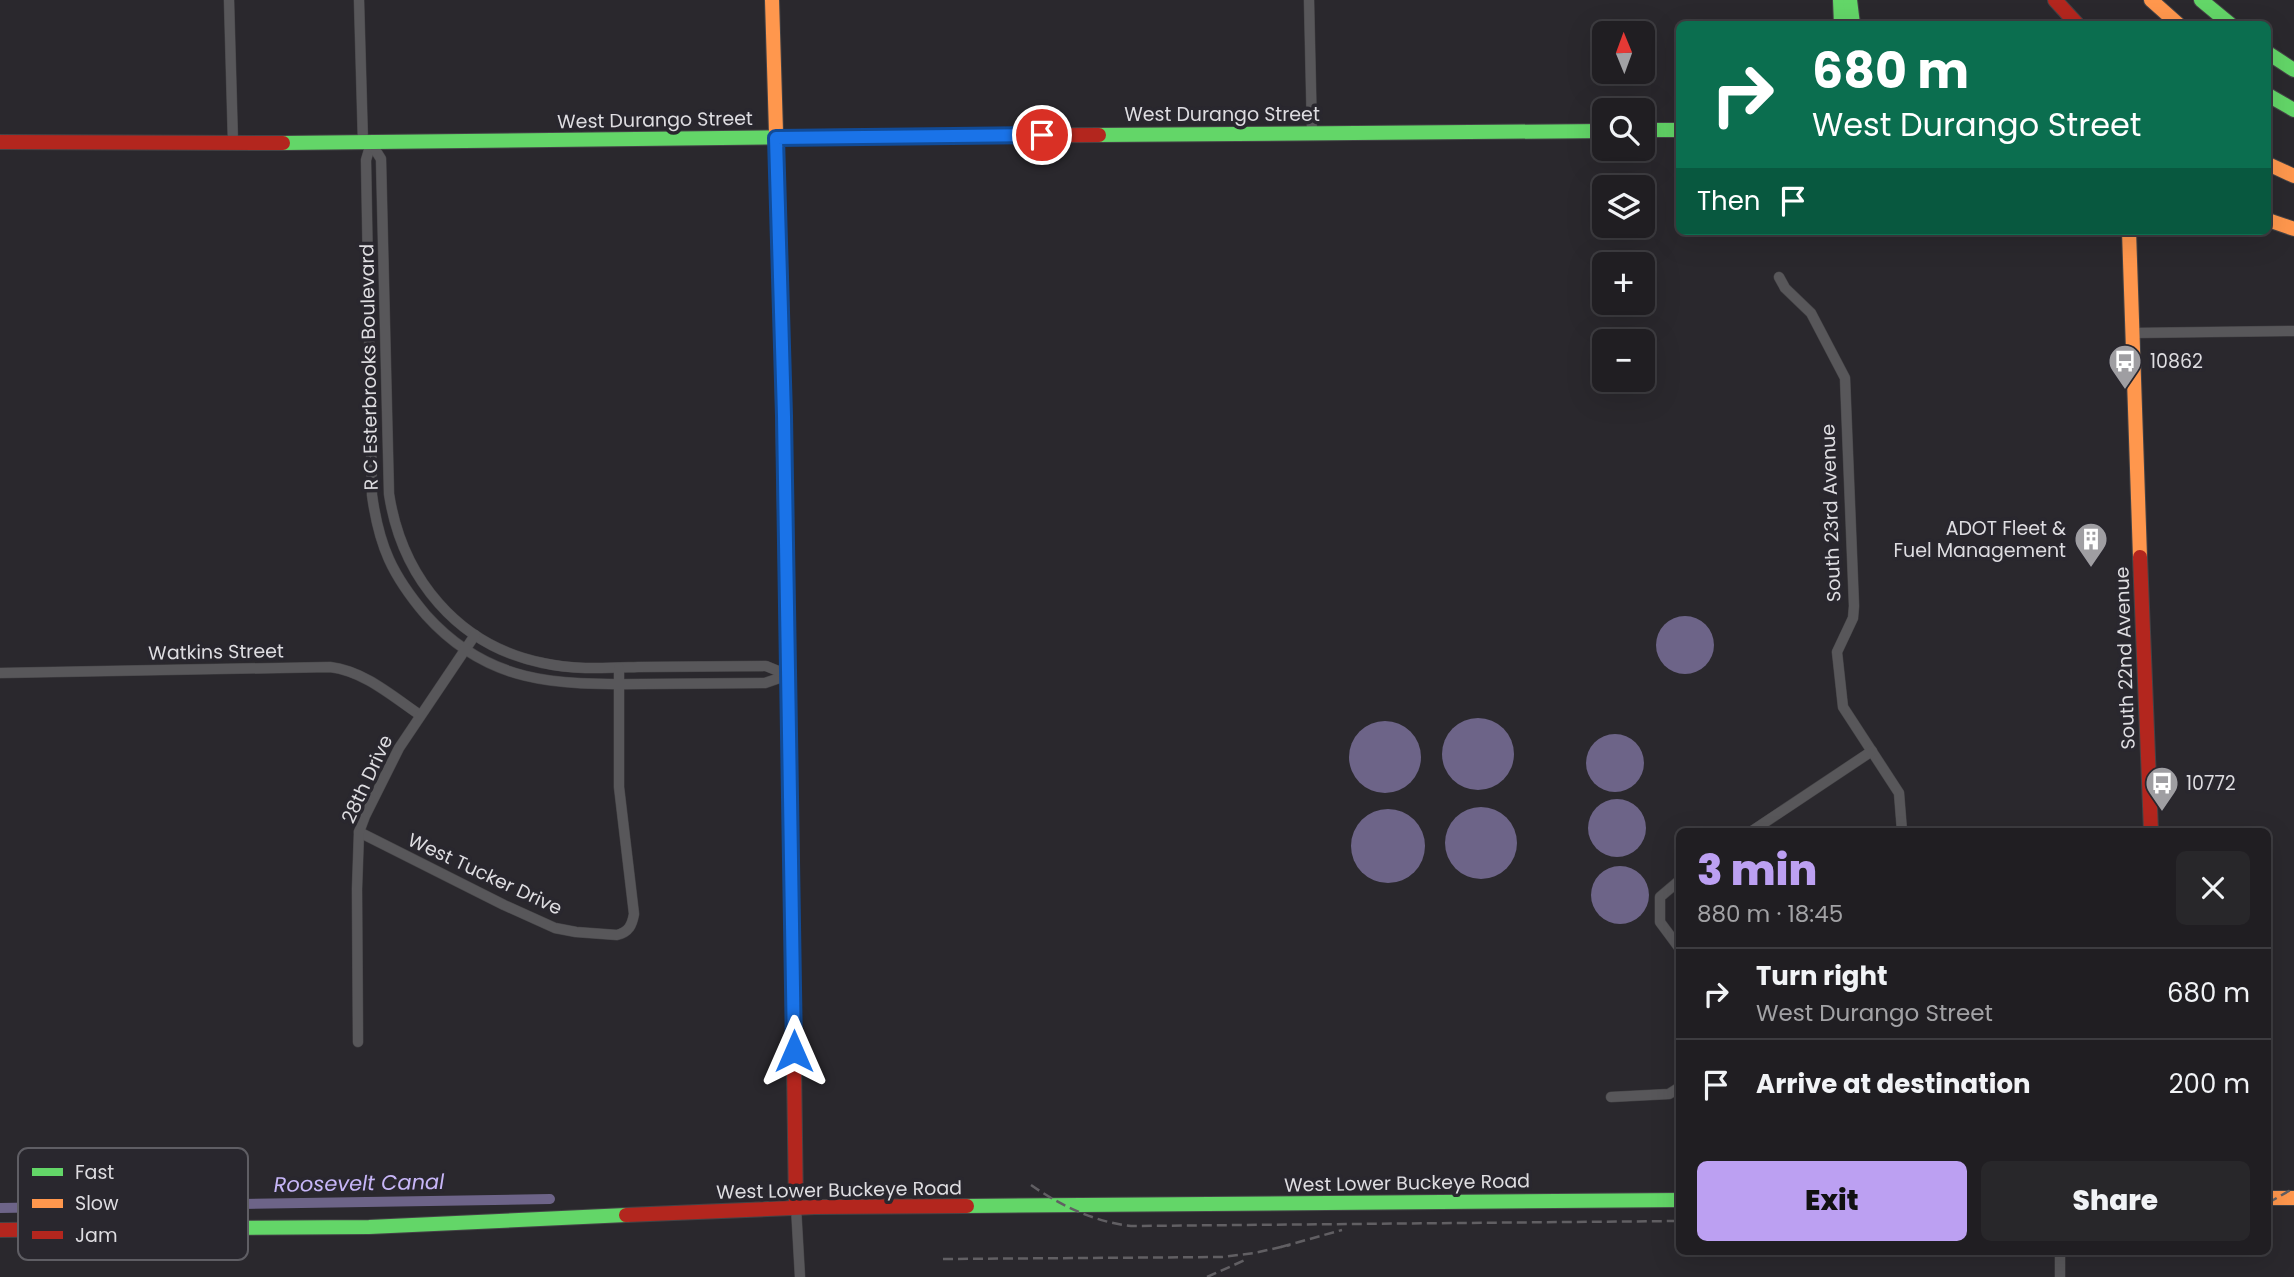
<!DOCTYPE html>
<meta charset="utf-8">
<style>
body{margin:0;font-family:Poppins,sans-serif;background:#28272a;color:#f1f3f6;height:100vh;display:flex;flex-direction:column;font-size:26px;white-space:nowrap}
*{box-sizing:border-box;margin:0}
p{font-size:23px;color:#a2a2a5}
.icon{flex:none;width:38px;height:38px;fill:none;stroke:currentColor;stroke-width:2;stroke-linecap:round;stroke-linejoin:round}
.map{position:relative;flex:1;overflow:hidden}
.details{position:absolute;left:1676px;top:828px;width:595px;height:427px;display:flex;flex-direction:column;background:#201e22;border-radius:10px;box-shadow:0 7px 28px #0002,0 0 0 2px #3d3c40}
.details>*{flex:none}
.banner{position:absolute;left:1676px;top:21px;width:595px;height:214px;border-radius:10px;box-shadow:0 7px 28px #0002,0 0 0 2px #3d3c40;background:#0b6e4f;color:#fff;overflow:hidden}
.needle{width:46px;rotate:359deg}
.fabs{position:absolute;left:1592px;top:21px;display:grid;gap:14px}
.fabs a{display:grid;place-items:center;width:63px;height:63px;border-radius:10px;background:#201e22;box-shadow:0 7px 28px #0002,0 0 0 2px #3d3c40;font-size:35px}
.pin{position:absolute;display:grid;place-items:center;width:60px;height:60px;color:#fff;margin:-30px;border:4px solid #fff;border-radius:50%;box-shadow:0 2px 7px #0007}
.me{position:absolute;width:77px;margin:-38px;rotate:0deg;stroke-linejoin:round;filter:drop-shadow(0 0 5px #0008)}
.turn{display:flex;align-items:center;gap:24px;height:147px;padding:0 21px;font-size:32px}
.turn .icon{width:91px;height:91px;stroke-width:2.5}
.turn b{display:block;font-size:49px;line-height:60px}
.then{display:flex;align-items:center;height:66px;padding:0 21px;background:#0003;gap:14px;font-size:26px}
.round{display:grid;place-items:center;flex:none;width:74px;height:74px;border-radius:10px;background:#28272a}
.summary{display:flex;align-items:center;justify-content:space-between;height:119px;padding:0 21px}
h1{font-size:42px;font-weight:800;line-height:52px;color:#bca0f2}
.cta{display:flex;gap:14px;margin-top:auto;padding:14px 21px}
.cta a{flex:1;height:80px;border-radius:10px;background:#bca0f2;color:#111;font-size:28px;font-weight:800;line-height:80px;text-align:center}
.cta a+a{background:#28272a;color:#f1f3f6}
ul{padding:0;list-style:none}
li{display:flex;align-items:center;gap:21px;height:91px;padding:0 21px;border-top:2px solid #3d3c40}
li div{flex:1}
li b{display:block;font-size:26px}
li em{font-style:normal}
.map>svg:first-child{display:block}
.water{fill:#6d6488}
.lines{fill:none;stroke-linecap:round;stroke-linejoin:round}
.canal{stroke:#6d6488;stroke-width:10}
.street-casing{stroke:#444346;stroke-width:11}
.fast-casing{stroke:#444346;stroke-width:16}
.slow-casing{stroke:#444346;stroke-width:16}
.jam-casing{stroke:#444346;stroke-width:16}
.street{stroke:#58575a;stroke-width:10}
.fast{stroke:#63d668;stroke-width:14}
.slow{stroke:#ff974d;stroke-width:14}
.jam{stroke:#b3261e;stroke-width:14}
.rail{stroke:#615f63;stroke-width:2.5;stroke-dasharray:10 5;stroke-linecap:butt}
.route-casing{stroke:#114b97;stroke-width:18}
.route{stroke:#1a73e8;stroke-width:12}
.labels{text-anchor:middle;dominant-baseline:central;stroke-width:7;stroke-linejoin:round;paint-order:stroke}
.street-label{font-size:19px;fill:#dedde1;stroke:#29272e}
.poi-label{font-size:19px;fill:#dedde1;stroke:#29272e;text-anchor:start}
.water-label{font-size:21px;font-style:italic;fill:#c7b6f7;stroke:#29272e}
.key{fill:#29272e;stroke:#5f5e64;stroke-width:2}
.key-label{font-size:19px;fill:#dedde1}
</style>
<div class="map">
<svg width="2294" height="1277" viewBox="0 0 2294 1277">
<rect width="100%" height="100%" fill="#2a282d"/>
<!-- water -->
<g class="water">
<circle cx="1685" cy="645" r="29"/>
<circle cx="1478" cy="754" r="36"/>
<circle cx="1385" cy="757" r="36"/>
<circle cx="1615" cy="763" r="29"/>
<circle cx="1617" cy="828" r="29"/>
<circle cx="1481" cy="843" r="36"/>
<circle cx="1388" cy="846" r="37"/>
<circle cx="1620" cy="895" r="29"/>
</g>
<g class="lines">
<!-- canal -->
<polyline class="canal" points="0,1208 550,1199"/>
<defs>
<g id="street">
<polyline points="229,0 233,143"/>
<polyline points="359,0 363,143"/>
<polyline points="1309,0 1312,133"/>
<path d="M371,143L366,160L372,495C379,546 392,575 426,615C488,684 556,685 642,684C683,684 724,683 765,683L788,675"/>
<path d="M371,143L381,159L389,494C402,578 458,646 543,663C574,670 606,668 638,667C681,667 723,666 766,666L788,675"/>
<polyline points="1779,277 1785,288 1811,313 1845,378 1854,606 1853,618 1837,652 1843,707 1899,793 1902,831"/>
<polyline points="2132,333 2294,331"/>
<path d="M0,673L330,667C364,671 392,696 420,715"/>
<polyline points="1752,831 1872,751"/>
<path d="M359,832L504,905L555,928L576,932L617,935C629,932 632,925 634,914L619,787V668"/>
<polyline points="1680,880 1660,897 1660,922 1680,949"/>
<polyline points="358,1042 357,889 359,832 365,816 399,748 475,635"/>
<polyline points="1611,1097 1669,1094 1680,1087"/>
<polyline points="796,1207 800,1277"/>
<polyline points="2060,1251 2060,1277"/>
</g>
<g id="fast">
<polyline points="1840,0 1841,24"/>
<polyline points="1850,0 1853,24"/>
<polyline points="2201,0 2230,24"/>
<polyline points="2268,53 2294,70"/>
<polyline points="2268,95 2294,110"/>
<polyline points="1643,130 1680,130"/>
<polyline points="1099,135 1605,131"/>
<polyline points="283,143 817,137"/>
<polyline points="781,297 790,786"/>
<polyline points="967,1206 1680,1200"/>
<polyline points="216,1228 369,1227 626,1215"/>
</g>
<g id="slow">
<polyline points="772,0 781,297"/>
<polyline points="2151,0 2178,24"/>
<polyline points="2268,164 2294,176"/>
<polyline points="2268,220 2294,229"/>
<polyline points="2129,231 2140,557"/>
<polyline points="2268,1198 2294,1198"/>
</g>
<g id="jam">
<polyline points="2055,0 2077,24"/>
<polyline points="817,137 1099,135"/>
<polyline points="0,142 283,143"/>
<polyline points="2140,557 2151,831"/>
<polyline points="790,786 796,1207"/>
<polyline points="626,1215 815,1207 967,1206"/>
<polyline points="0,1230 216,1228"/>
</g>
</defs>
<!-- street casing -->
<use href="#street" class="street-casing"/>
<!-- fast casing -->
<use href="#fast" class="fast-casing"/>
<!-- slow casing -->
<use href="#slow" class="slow-casing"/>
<!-- jam casing -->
<use href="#jam" class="jam-casing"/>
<!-- street -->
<use href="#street" class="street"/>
<!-- fast -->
<use href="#fast" class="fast"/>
<!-- slow -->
<use href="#slow" class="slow"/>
<!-- jam -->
<use href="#jam" class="jam"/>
<!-- rail -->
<g class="rail">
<path d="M1031,1185C1061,1206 1095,1222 1131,1226L1680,1221"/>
<polyline points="2268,1203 2294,1188"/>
<polyline points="1281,1247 1342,1230"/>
<polyline points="943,1259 1222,1257 1254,1253 1290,1245"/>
<polyline points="1207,1277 1245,1260"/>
</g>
</g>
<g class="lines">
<defs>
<polyline id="route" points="794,1051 784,416 776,138 1042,135"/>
</defs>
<!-- route casing -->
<use href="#route" class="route-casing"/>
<!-- route -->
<use href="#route" class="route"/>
</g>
<!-- icons -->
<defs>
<symbol id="bus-pin" viewBox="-11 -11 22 30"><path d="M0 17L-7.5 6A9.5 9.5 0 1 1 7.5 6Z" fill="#9f9ea2" stroke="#29272e"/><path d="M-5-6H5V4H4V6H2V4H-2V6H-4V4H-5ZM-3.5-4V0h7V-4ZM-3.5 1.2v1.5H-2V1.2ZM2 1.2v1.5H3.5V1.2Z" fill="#fff"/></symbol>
<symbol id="building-pin" viewBox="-11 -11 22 30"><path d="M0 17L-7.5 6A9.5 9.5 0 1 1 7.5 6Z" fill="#9f9ea2" stroke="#29272e"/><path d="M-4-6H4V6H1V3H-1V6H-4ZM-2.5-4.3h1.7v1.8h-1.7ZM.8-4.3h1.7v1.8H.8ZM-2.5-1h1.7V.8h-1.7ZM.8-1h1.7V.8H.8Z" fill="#fff"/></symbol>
</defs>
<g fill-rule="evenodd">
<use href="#bus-pin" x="2106" y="342" width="38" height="52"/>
<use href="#building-pin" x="2072" y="520" width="38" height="52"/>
<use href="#bus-pin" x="2143" y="764" width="38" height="52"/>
</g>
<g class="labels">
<!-- street labels -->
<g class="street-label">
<text x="1222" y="114">West Durango Street</text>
<text transform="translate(655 120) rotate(-1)">West Durango Street</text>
<text transform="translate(369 367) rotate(-91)">R C Esterbrooks Boulevard</text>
<text transform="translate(1831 513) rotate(-92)">South 23rd Avenue</text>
<text transform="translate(216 652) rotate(-1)">Watkins Street</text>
<text transform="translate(2125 658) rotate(-92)">South 22nd Avenue</text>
<text transform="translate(367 779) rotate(-65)">28th Drive</text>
<text transform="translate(485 874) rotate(25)">West Tucker Drive</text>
<text transform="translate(1407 1183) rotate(-1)">West Lower Buckeye Road</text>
<text transform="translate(839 1190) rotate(-1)">West Lower Buckeye Road</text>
</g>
<!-- poi labels -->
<g class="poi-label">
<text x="2150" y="361">10862</text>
<text x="2066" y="528" text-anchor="end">ADOT Fleet &amp;<tspan x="2066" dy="22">Fuel Management</tspan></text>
<text x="2186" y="783">10772</text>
</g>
<!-- water labels -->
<g class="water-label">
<text transform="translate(359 1183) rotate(-1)">Roosevelt Canal</text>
</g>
</g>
<!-- legend -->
<rect x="18" y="1148" width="230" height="112" rx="10" class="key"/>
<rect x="32" y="1168" width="31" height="8" fill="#63d668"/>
<rect x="32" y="1199" width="31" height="9" fill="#ff974d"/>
<rect x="32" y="1231" width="31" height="8" fill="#b3261e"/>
<g class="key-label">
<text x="75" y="1179">Fast</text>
<text x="75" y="1210">Slow</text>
<text x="75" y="1242">Jam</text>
</g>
</svg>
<div class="fabs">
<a><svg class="needle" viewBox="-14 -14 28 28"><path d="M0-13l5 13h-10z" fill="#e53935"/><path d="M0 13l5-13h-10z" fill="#a2a2a5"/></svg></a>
<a><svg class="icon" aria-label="search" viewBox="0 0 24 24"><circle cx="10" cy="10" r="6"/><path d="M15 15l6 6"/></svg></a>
<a><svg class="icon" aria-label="layers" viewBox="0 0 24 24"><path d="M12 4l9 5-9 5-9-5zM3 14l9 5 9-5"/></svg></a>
<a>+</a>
<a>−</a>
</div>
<div class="pin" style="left:1042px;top:135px;background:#d93025"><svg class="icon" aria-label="arrive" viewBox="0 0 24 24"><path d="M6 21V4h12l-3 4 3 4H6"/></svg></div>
<svg class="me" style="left:794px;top:1051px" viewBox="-20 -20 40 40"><path d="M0-17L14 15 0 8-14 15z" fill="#1a73e8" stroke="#fff" stroke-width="4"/></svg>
<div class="banner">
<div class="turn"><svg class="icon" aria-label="right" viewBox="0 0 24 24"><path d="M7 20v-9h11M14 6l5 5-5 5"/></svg><div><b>680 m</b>West Durango Street</div></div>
<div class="then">Then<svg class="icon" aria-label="arrive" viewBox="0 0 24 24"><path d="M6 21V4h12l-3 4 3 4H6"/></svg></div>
</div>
<section class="details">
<div class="summary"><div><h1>3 min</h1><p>880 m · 18:45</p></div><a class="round"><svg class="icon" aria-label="close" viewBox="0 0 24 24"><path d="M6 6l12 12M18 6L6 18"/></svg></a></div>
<ul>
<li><svg class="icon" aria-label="right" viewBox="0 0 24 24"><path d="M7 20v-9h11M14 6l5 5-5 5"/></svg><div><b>Turn right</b><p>West Durango Street</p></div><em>680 m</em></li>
<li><svg class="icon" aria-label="arrive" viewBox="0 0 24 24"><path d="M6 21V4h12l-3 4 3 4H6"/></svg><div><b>Arrive at destination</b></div><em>200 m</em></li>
</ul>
<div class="cta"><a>Exit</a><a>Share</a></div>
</section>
</div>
